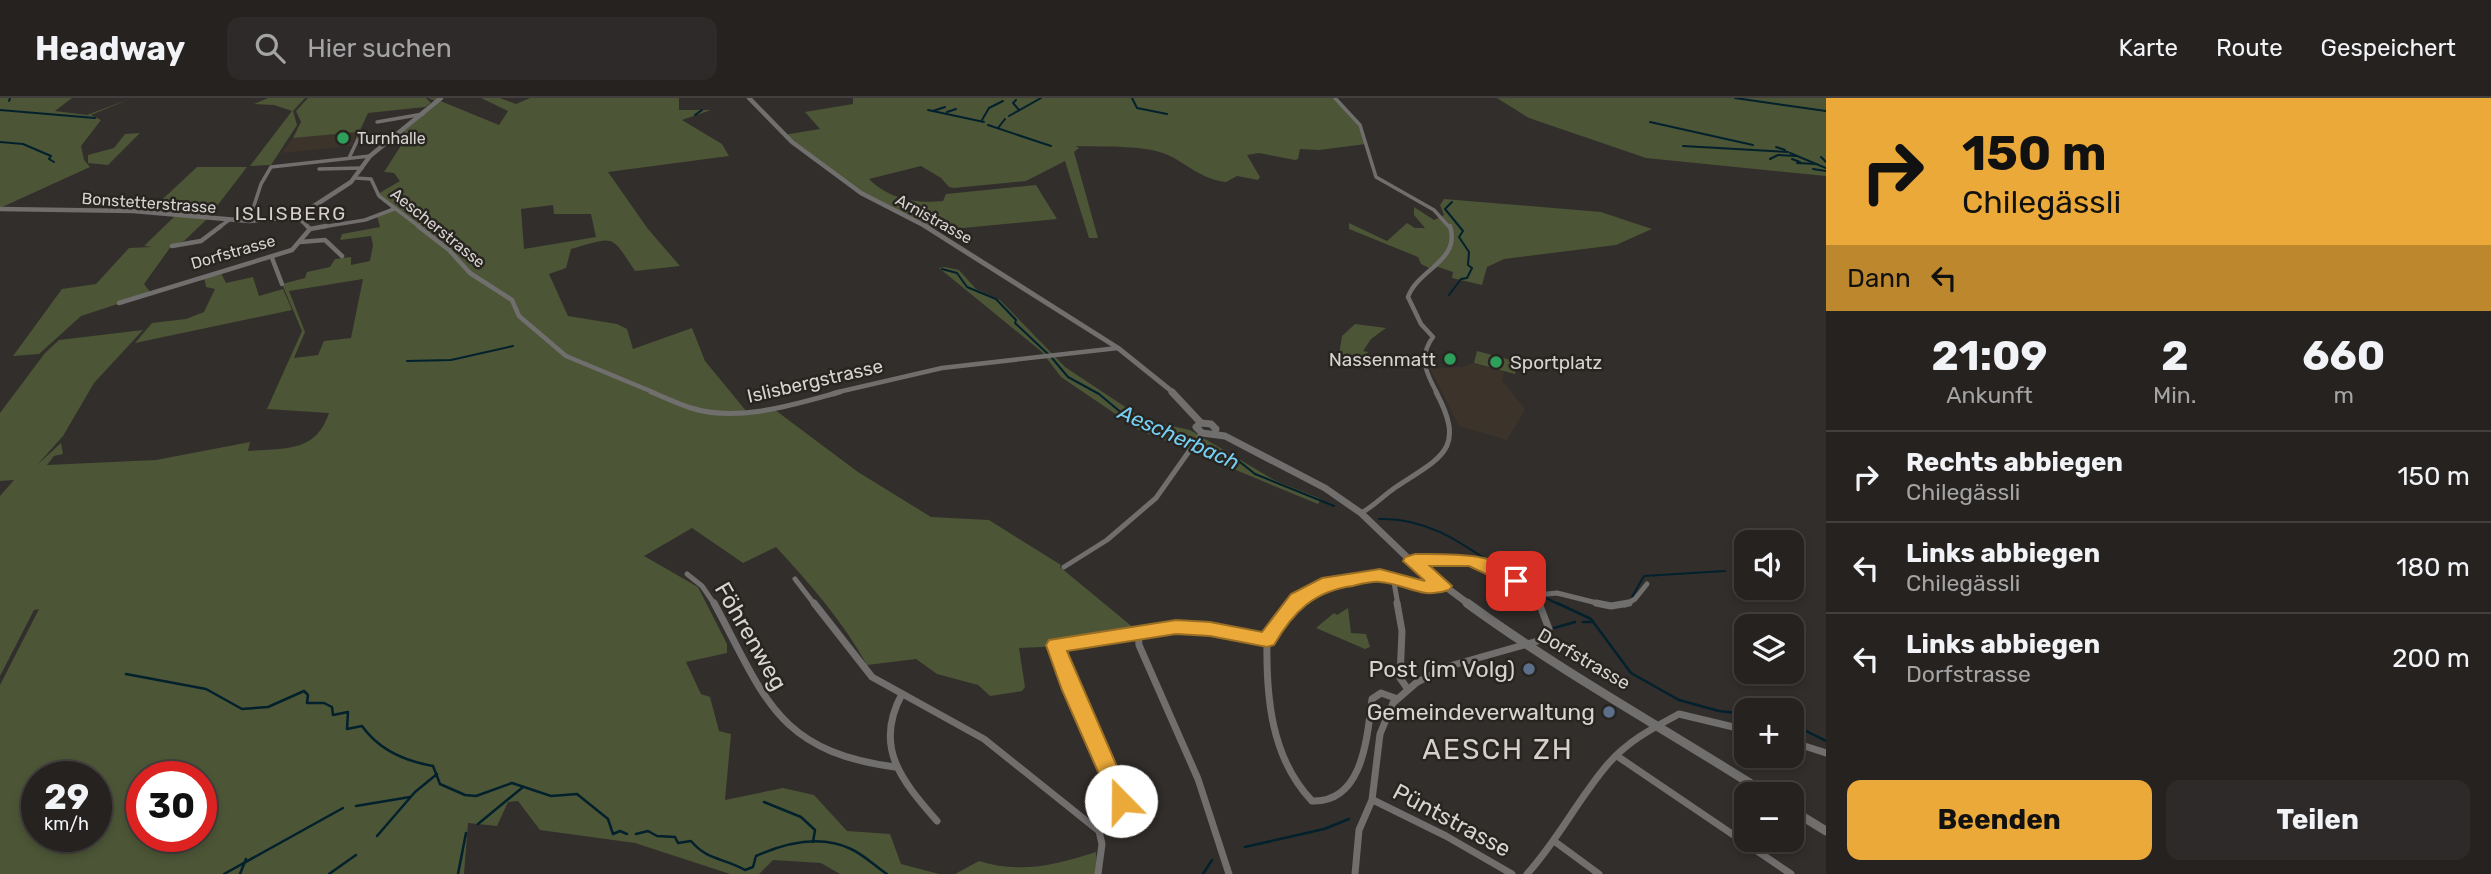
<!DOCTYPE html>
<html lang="de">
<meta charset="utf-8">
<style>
body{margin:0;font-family:Rubik,sans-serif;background:#2e2a29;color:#f1f3f6;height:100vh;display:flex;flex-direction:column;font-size:26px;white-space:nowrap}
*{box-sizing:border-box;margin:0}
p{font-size:23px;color:#a4a4a5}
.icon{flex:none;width:38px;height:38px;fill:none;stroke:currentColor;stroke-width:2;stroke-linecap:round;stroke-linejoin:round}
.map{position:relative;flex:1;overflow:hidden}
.details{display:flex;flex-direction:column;background:#262220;width:665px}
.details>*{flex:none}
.banner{background:#eba939;color:#111;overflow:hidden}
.buttons{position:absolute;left:1734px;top:432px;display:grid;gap:14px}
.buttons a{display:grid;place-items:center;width:70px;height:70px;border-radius:14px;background:#262220;box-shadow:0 4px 10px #0003,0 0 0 2px #423f3e;font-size:35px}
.speed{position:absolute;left:21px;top:663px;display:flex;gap:14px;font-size:35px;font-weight:700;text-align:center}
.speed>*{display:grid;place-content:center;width:91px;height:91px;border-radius:50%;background:#262220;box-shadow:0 4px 10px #0003,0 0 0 2px #423f3e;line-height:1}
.speed small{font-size:18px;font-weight:400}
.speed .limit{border:10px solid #d22;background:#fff;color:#111}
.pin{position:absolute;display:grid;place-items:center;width:60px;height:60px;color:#fff;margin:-30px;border-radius:14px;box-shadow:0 4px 10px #0006}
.me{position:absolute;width:77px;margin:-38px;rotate:338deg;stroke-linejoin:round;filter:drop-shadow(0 0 5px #0008)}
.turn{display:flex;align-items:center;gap:24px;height:147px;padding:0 21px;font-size:32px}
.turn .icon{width:91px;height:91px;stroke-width:2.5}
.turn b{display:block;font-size:49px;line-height:60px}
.then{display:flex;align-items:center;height:66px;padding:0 21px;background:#0003;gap:14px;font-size:26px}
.eta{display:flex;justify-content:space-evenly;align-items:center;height:119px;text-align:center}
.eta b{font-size:42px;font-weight:700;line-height:49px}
.primary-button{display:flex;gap:14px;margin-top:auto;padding:14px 21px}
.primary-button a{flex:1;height:80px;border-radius:14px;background:#eba939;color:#111;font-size:28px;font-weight:700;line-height:80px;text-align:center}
.primary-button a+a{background:#2e2a29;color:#f1f3f6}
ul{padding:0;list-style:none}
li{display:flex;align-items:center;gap:21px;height:91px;padding:0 21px;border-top:2px solid #423f3e}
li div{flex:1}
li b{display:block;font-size:26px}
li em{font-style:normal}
header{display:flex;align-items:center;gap:42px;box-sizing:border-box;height:98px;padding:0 35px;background:#262220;border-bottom:2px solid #423f3e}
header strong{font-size:33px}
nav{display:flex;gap:38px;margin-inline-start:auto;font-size:24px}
.search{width:490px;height:63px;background:#2e2a29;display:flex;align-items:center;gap:18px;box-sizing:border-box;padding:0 24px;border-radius:14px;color:#a4a4a5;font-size:26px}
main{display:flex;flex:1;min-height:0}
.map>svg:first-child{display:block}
.built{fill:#3c342b}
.green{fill:#4c5536;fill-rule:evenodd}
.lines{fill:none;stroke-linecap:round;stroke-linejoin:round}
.stream-far1{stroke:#03212d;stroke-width:2}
.stream{stroke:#03212d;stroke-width:2.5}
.minor-far3{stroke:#716e6e;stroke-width:3.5}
.minor-far2{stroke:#716e6e;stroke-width:4.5}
.minor-far1{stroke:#716e6e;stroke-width:5}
.minor{stroke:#716e6e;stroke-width:7}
.tertiary-far3{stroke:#716e6e;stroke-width:4.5}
.tertiary-far2{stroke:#716e6e;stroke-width:5}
.tertiary-far1{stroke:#716e6e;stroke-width:7}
.tertiary{stroke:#716e6e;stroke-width:9}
.route{fill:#eba939;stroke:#996e25;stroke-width:2}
.leisure-dot{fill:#2e9e5b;stroke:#282521;stroke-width:2.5}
.service-dot{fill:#5c6f8a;stroke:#282521;stroke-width:2.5}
.labels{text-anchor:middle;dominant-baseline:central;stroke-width:5;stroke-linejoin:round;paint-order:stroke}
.far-poi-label{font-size:16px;fill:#d6d3d1;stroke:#282521;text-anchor:start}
.far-street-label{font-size:16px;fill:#d6d3d1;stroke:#282521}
.far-quarter-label{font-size:19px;letter-spacing:2px;fill:#d5d0cb;stroke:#282521}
.poi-label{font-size:19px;fill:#d6d3d1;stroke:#282521;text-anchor:end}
.street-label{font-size:19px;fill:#d6d3d1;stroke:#282521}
.water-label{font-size:21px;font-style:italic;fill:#76cff4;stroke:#282521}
.near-street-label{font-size:23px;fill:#d6d3d1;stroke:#282521}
.near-poi-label{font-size:23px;fill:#d6d3d1;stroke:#282521;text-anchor:end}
.near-quarter-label{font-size:28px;letter-spacing:2px;fill:#d5d0cb;stroke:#282521}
</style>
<header>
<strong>Headway</strong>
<div class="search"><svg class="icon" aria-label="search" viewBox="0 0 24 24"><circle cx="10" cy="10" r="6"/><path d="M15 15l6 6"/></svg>Hier suchen</div>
<nav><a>Karte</a><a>Route</a><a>Gespeichert</a></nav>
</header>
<main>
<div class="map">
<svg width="1826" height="776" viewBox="0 0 1826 776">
<rect width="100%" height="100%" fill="#322e2b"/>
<!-- built -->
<g class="built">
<polygon points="357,33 352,48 282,55 293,40"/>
<polygon points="1471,265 1504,273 1502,283 1525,311 1507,342 1459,328 1430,270 1464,269"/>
</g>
<!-- green -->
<g class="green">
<polygon points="0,0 72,0 55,13 87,17 132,0 91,17 101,22 81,48 84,62 90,69 0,110"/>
<polygon points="268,0 305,0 293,13 297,27 271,67 250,68 292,13 274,7 254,6"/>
<polygon points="308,0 426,0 431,5 425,9 368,15 356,41 357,34 293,40 301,24 296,13"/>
<path d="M428,0H439L438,2L499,27L508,13L481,0H500L516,6L530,0H679V12H711L682,22L722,46L729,58L608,74L648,131L680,168L635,173C610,135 615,139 571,151L566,170L549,176L568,218L617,226L627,231L633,251L692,230L705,263L747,314L771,309L858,374L931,419L989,422L1061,467L1060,469L1135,531L1132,538L1066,548L1019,550L1025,589L1022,593L990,598L978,587L937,576L916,561L867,567C842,522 810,486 776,449L743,465L692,430L644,458L698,489L727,546V555L686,564L701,596L710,599L719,633L731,636L725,702L783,690L814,697L847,733L890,736L901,766L939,776H840L821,765L773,762L759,776H730L635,745L540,732L518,703L508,704L497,728L468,725L464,776H0V587L39,511L34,512L0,578V398L14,382L0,383V315L45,255L59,242L143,232L94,285L63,338L37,367L61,345L63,356L54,358L47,367L156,362L250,344L248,353C284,350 316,355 329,315L267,311L302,233L282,186L305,180L307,174L330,169L335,161L351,159V167L370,163L373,147L371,138L340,142L342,136L380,129L377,118L391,110L376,97L400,83L394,75L384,74L402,46L403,37L400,36L435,3ZM553,107L554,116H591L596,139L524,151L521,111ZM363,181L351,240L324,243L318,257L294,260L305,234L289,193ZM37,679H96V738H37ZM142,679H201V738H142Z"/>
<path d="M853,0H1334L1355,20L1366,46L1319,52L1300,51L1298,61L1295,62L1259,55L1247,57L1260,79L1258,82L1237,78L1226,84C1205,82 1188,68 1174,60C1148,45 1104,50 1076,48L1079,50L1074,54L1098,140H1089L1065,63L1026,83L954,90L949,89L941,80L921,68L869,81C889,101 916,106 943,103L946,96L1036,87L1057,121L942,132L934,128L936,120L929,130L876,104L783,37L820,31L805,14L853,6Z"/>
<polygon points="1497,0 1826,0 1826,78 1646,60 1529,20"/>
<polygon points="140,35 108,67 88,65 88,57 114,50 125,36"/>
<polygon points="197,69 247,69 217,108 204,119 150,113"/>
<polygon points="1444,101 1601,114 1652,131 1616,147 1504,161 1487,169 1482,187 1452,180 1453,174 1432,167 1429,170 1421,166 1418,159 1349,131 1349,125 1387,143 1407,125 1415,130 1425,130 1414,117 1414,109 1434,122 1444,117 1440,107"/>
<polygon points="176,117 207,121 184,143 172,147 144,186 151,195 81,218 39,256 13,258 62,191 96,186 129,150 152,149 144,148"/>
<polygon points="945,169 959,172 976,191 1000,202 1065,269 1145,322 1190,332 1276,383 1321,401 1318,406 1139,332 1061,279 1042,254 939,170"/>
<polygon points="220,173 226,185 253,179 259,198 283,191 292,212 135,245 152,225 186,221 204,214 215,191 206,189 204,179"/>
<polygon points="1355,226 1386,230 1371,241 1363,253 1368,254 1363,264 1339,256 1342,238"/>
<polygon points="1477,253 1518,264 1515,276 1474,265"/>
<polygon points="1348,510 1351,535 1366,536 1370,549 1365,551 1316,530 1334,515 1337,517"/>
<path d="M1096,754L1097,776H955L979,763C1020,776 1056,767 1096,754Z"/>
</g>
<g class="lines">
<!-- stream-far1 -->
<g class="stream-far1">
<polyline points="1132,0 1137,10 1167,16"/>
<polyline points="1735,0 1826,13"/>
<polyline points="1016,2 1013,5 1019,12"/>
<polyline points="9,3 10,0"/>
<polyline points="0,12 95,20"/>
<polyline points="928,12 984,24"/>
<polyline points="933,13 945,9"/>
<polyline points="947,14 956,11"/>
<polyline points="695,17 702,12"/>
<polyline points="1009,18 1041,0"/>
<polyline points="982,22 989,10 1003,3"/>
<polyline points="1650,24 1753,47"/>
<polyline points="988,27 1051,48"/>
<polyline points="998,30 1005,21"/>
<polyline points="0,44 23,46 51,58 49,61 54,64"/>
<polyline points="1683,48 1788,54"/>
<polyline points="1776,49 1785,52"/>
<polyline points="1790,55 1826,70"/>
<polyline points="1821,59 1826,64"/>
<polyline points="1770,61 1778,57 1796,58"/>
<polyline points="1792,61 1800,64"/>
<polyline points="1797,65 1817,66"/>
<polyline points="1813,71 1826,73"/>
<polyline points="942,171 957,175 967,189 996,201 1016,222 1015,225 1048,256"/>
<polyline points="1449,197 1461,181 1467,180 1472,170 1468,167 1469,154 1459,139 1463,133 1445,111 1452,104"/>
<polyline points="1052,260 1068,279 1099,296 1130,322 1185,339 1240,364 1255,376 1334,408"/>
<polyline points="407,263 451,262 513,248"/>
<path d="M1379,421C1431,419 1468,450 1509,477"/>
<polyline points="1529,489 1539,495"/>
<polyline points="1544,499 1560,507"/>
<polyline points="1632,499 1644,478 1725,473"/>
</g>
<!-- stream -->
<g class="stream">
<polyline points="1557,505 1591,521 1631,575 1679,602 1719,613 1746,616"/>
<polyline points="1583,524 1592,524"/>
<polyline points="1554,530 1575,524"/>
<path d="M126,576L206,591L242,611L268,609L304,593L308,597L307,605H324L332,609L333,617L348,614L347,631L362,628C379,652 404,663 433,668L440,686L465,697L476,698L512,685L551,698L577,696L608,721L613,736L620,733L627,736"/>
<polyline points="1792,626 1826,643"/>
<polyline points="764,704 801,719 815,732 813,744"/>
<polyline points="356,708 410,699"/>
<polyline points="478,726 523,689"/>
<path d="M636,736L648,733L657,738L675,739L678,745L691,743C708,763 722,759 745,772L753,769L756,758C785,745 820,736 851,751C864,757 875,768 887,776"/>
<polyline points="377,738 415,694 437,676"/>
<polyline points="1245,749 1324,731 1349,721"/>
<polyline points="224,776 343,710"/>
<polyline points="240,776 246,761"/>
<polyline points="329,776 356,757"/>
<polyline points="458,776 466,735"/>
<polyline points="1203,776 1212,762"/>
</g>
<!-- minor-far3 -->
<g class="minor-far3">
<polyline points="1335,0 1360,27 1376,79 1434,112 1450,130"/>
<polyline points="377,24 423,16"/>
<polyline points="349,60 358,41"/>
<polyline points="319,71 362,70"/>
<polyline points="355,80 371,81 379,98 421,130"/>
<polyline points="297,119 309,130"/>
<polyline points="249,123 261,86 271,69 370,58"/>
<polyline points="218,130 229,122"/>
<polyline points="316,130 365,122 394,111"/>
</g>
<!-- minor-far2 -->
<g class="minor-far2">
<polyline points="418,128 449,152 470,175 512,202 519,218 566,258 655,295"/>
<polyline points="310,131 326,128"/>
<polyline points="300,144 325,142 342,158"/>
<polyline points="172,148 201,143 221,128"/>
<polyline points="272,160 282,186"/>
<polyline points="119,205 292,152 310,131 307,128"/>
<polyline points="834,295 942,270 1118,250"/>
<path d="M1437,295C1426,275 1418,259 1433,239L1421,226L1408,199C1418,171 1461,163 1450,128"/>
</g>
<!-- minor-far1 -->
<g class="minor-far1">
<path d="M651,294C664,299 678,306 691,310C738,325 796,306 840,294"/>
<path d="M1361,415C1374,408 1384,397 1396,389C1441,359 1467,352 1436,294"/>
<path d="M1412,463C1459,460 1499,467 1536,497"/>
<polyline points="1064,469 1107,442 1156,400 1202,335"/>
<polyline points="687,476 702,488 715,507"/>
<polyline points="1393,479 1398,507"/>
<polyline points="795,481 815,507"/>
<polyline points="1536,497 1557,495 1605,507"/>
<polyline points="1536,497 1540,507"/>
<path d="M1291,507C1319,479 1364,471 1400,481C1415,485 1427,494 1443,488"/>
<polyline points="1625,507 1635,501 1647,486"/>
</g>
<!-- minor -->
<g class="minor">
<path d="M714,505C765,599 776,653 895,669"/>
<polyline points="814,505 872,579 984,641 1099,733 1102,746 1098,776"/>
<polyline points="1397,505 1402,533 1400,580 1407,590"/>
<polyline points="1596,505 1611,508 1629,505"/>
<polyline points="1138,534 1139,547 1198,681 1229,776"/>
<path d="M1267,542C1266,599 1271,660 1312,703C1363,705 1367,640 1372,601L1381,595L1395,600"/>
<path d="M902,596C873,649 902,683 937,723"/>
<polyline points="1792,644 1826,655"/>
<polyline points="1617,658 1791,776"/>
<polyline points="1373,702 1446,738 1512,776"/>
<polyline points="1099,733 1111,725 1121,703 1072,592 1056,547 1176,529 1210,531 1267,542 1293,505"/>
<polyline points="1554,743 1599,776"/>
<polyline points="1355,776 1359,732 1372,702 1380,636 1393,605 1416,585 1446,569 1545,541 1549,531 1539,505"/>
<path d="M1527,776C1558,742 1578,701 1608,666C1628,643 1653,630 1679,616L1746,632"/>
</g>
<!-- tertiary-far3 -->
<g class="tertiary-far3">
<polyline points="749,0 792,44 861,95 929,130"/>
<polyline points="0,111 133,113 249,123 297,119 351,84 370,58 441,0"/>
</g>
<!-- tertiary-far2 -->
<polyline class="tertiary-far2" points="925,128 1118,250 1174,295"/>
<!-- tertiary-far1 -->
<g class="tertiary-far1">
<polyline points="1172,294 1201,325"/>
<polyline points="1215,335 1216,331 1211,326 1201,325 1196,329 1202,335 1225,338 1325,390 1361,415 1411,463 1470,507"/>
</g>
<!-- tertiary -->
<g class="tertiary">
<path d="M1467,505C1563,575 1667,632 1767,696"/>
<polyline points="1792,712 1826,733"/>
</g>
</g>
<!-- route -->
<path class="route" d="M1415,456C1445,456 1505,453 1524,483L1516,490L1469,468H1430L1452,488L1449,492C1421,502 1407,486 1380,484C1372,483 1361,486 1353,488C1314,493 1293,514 1274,547L1267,549L1210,538L1176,536L1067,553L1132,703L1129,710L1121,713L1114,710L1062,592L1046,547L1049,542L1176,522L1210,524L1262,534L1291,496L1322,480L1380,471L1425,483L1403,463L1405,459Z"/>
<!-- markers -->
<g class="leisure-dot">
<circle cx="343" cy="40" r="7"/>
<circle cx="1450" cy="261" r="7"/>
<circle cx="1496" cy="264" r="7"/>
</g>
<g class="service-dot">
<circle cx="1529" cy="571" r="7"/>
<circle cx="1609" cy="614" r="7"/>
</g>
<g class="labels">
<!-- far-poi labels -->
<g class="far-poi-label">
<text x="357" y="40">Turnhalle</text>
</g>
<!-- far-street labels -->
<g class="far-street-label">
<text transform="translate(149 105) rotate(4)">Bonstetterstrasse</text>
<text transform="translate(934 121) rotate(29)">Arnistrasse</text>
<text transform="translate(438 130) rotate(39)">Aescherstrasse</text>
<text transform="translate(233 154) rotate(-16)">Dorfstrasse</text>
</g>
<!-- far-quarter labels -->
<g class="far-quarter-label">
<text x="291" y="115">ISLISBERG</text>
</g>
<!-- poi labels -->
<g class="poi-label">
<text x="1436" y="261">Nassenmatt</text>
<text x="1510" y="264" text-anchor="start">Sportplatz</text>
</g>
<!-- street labels -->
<g class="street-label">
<text transform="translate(815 283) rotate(-13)">Islisbergstrasse</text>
<text transform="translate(1584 561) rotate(30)">Dorfstrasse</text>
</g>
<!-- water labels -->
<g class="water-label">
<text transform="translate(1179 339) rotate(24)">Aescherbach</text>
</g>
<!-- near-street labels -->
<g class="near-street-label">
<text transform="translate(751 538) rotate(60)">Föhrenweg</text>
<text transform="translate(1452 722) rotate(28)">Püntstrasse</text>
</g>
<!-- near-poi labels -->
<g class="near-poi-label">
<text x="1515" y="571">Post (im Volg)</text>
<text x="1595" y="614">Gemeindeverwaltung</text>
</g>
<!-- near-quarter labels -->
<g class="near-quarter-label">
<text x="1498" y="651">AESCH ZH</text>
</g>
</g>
</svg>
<div class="buttons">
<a><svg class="icon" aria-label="sound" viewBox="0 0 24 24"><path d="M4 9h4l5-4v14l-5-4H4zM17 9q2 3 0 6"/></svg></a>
<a><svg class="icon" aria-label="layers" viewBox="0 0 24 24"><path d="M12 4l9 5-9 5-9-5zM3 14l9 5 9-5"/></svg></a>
<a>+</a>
<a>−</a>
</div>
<div class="speed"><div>29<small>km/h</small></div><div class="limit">30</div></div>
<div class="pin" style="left:1516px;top:483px;background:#d93025"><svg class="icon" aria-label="arrive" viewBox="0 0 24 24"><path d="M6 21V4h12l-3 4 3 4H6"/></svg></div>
<svg class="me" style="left:1121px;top:703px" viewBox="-20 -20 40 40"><circle r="19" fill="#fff"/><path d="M0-13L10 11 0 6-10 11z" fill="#eba939"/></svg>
</div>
<section class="details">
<div class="banner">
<div class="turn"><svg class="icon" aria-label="right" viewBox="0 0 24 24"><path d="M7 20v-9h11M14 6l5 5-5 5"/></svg><div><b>150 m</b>Chilegässli</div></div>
<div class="then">Dann<svg class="icon" aria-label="left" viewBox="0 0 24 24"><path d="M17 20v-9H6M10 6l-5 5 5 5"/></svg></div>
</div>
<div class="eta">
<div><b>21:09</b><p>Ankunft</p></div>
<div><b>2</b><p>Min.</p></div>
<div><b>660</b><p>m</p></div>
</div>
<ul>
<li><svg class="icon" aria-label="right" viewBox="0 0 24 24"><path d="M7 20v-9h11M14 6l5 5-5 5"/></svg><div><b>Rechts abbiegen</b><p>Chilegässli</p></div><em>150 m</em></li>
<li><svg class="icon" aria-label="left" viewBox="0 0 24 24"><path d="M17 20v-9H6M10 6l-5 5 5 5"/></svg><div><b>Links abbiegen</b><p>Chilegässli</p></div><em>180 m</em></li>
<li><svg class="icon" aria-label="left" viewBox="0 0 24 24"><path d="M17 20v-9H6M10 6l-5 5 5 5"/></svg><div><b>Links abbiegen</b><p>Dorfstrasse</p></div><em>200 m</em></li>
</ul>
<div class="primary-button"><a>Beenden</a><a>Teilen</a></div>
</section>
</main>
